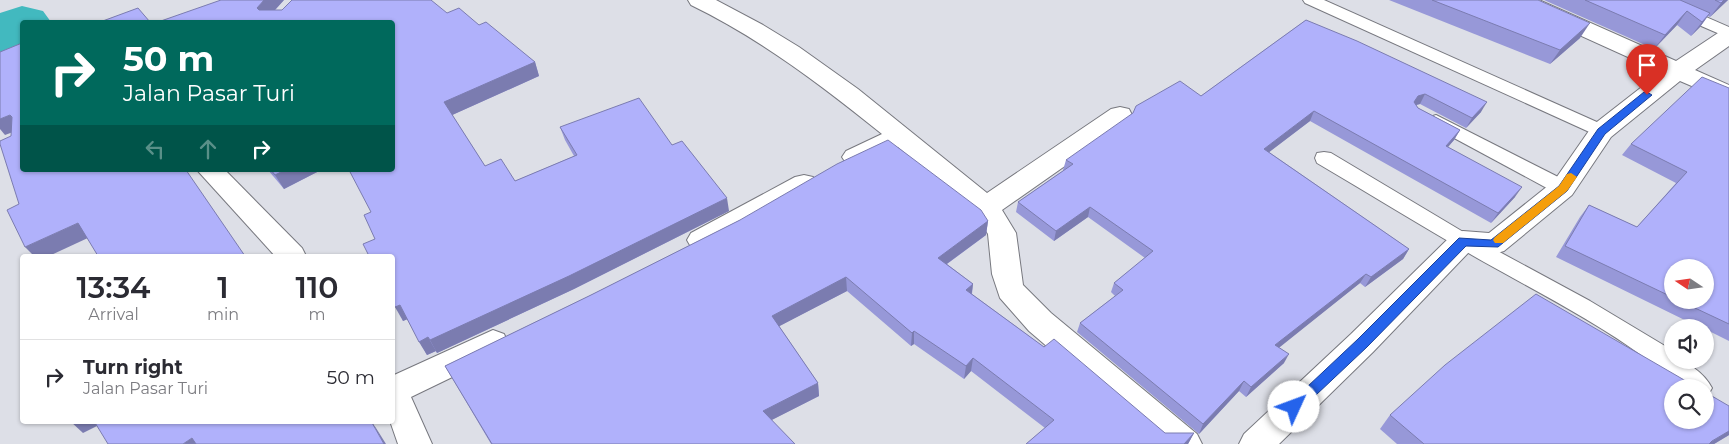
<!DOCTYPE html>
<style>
body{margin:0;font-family:Montserrat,sans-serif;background:#f2f2f3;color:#2b2b33;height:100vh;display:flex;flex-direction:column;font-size:19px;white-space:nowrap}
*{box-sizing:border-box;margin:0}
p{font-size:16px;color:#7c7c81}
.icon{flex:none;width:28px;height:28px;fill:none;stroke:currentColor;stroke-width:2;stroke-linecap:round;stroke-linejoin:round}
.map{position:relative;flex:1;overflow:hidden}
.sheet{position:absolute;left:20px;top:254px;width:375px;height:170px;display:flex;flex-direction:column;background:#fff;border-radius:5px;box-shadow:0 1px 4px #0004}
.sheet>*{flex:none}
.top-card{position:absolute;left:20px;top:20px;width:375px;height:152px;border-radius:5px;box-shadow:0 1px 4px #0004;background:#00695c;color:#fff;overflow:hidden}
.needle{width:32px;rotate:283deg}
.fabs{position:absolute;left:1664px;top:259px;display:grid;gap:10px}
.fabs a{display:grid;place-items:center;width:50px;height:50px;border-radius:50%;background:#fff;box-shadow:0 1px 4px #0004;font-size:25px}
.pin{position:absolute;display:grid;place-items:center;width:42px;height:42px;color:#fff;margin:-51px -21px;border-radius:50% 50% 50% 0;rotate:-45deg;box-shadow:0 0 5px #0007}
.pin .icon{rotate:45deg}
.me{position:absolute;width:55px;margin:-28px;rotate:47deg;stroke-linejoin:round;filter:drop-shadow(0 0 4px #0008)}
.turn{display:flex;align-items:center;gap:18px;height:105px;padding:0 20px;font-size:22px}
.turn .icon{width:65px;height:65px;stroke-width:2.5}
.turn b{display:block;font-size:35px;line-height:42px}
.lanes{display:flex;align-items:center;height:48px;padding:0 20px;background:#0003;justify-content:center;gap:25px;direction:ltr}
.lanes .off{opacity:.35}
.eta{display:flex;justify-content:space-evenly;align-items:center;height:85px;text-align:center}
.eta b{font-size:30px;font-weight:600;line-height:35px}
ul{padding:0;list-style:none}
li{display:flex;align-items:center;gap:15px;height:75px;padding:0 20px;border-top:1px solid #e1e1e2}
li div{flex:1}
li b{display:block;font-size:19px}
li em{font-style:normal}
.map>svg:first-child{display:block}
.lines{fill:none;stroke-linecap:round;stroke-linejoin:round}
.river{fill:#42b9bf;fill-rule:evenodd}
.service-casing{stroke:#77787f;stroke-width:2}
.minor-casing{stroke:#77787f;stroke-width:2}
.service{fill:#fff;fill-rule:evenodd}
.minor{fill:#fff;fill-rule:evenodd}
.wall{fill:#9798d8;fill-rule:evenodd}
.shaded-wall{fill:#7b7cb0}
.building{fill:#b0b1fb;stroke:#7b7cb0}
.route{fill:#2563eb;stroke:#184099}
.slow{fill:#f59e0b}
</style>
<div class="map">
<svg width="1729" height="444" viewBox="0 0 1729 444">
<rect width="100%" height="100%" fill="#dddfe7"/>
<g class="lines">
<!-- river -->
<polygon class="river" points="22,6 43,11 51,22 22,22 22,68 0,74 0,13"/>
<defs>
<g id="service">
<polygon points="1303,0 1324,0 1608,127 1611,131 1608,135 1602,137 1596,135 1305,3"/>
<polygon points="1646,0 1667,0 1729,27 1729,38 1648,3"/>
<polygon points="1436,115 1570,183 1573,188 1570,193 1563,195 1556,193 1430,125 1427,121 1430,117"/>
<path d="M1324,152L1331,153L1470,236L1590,301L1670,349L1672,351V360C1687,360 1705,374 1712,388L1708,395L1705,396V388H1683C1624,336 1552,300 1484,262C1428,230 1373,196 1317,163L1315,158L1317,153Z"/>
</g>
<g id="minor">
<path d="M688,0H716L763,25L799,47L858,89L987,193L1111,109L1120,107L1129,109L1132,115L1129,121L1002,210L1016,233L1023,285L1051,313L1197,434L1202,444H1161L1029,331L1000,298L992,274L988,234L976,214L898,147C882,155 864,168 846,163L842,157L846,151L882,134C821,85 761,39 691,5Z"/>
<polygon points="1510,0 1539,0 1676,61 1721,31 1729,29 1729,46 1695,70 1729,85 1729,102 1680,81 1611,137 1572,195 1504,251 1494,254 1469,252 1373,352 1279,444 1239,444 1244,434 1351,334 1453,234 1463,231 1489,233 1554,181 1593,125 1661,72 1513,5"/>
<polygon points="197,170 225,170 302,248 306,256 275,256"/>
<polygon points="804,175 813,177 817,184 813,191 711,247 701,250 691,247 687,240 691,233 795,177"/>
<polygon points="493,330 504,334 508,343 504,352 411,397 432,444 398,444 390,421 392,421 392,376"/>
</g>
</defs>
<!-- service casing -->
<use href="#service" class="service-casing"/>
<!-- minor casing -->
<use href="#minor" class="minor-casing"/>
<!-- service -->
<use href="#service" class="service"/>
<!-- minor -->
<use href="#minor" class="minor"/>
</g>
<!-- wall -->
<g class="wall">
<polygon points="284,0 275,10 447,13 479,25 535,62 539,76 452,115 485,166 515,181 574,156 565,140 560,127 672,145 729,211 574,289 437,353 436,351 427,355 407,319 403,321 375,239 371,212 392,170 158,22"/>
<polygon points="1389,0 1538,0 1580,38 1550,64"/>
<polygon points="1544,0 1728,0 1710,17 1708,16 1700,27 1691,36 1677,25 1654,49"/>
<polygon points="1306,20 1481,112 1466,128 1420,104 1416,105 1418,108 1460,130 1454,140 1448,147 1515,197 1491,223 1310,121 1269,152 1409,249 1403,259 1365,287 1360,283 1279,347 1284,363 1246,397 1239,391 1199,434 1077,332 1080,323 1115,296 1111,292 1114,283 1145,258 1088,217 1054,241 1016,212 1018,202 1064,170 1063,170 1066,160 1201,96"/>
<path d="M1729,88V341L1705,329V328H1701L1556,257L1580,217L1589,205L1637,227L1676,183L1622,155L1631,144ZM1672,268L1705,300H1672Z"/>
<polygon points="268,170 321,170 284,189"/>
<polygon points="740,220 988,221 986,235 947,264 973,284 972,294 1044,347 1165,433 1194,433 1188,444 1026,444 1045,428 971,371 964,379 914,344 911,346 847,291 779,326 818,383 819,396 771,420 795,444 491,444 445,366 591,295"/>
<polygon points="1729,406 1729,435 1714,444 1397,444 1380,429 1390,415"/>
</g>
<!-- shaded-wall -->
<g class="shaded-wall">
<polygon points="264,0 284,0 264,22 257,8"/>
<polygon points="1724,0 1728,0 1710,17 1721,3"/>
<polygon points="1687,11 1677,25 1654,49 1665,35"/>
<polygon points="1710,13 1700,27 1691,36 1702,22"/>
<polygon points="1590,23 1580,38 1550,64 1560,50"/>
<polygon points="535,62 539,76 450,116 444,102"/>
<polygon points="1425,94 1420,104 1412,106 1414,102 1418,96"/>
<polygon points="1487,102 1481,112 1466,128 1472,118"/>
<polygon points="1314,111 1310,121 1260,159 1264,149"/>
<polygon points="10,115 21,129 5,135 0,129 0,119"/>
<polygon points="1460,130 1454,140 1440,156 1446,146"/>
<polygon points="285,170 321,170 284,189 275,175"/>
<polygon points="1522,187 1515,197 1491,223 1498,213"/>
<polygon points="727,198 729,211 574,289 437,353 430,340"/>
<polygon points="1090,207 1088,217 1054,241 1056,231"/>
<polygon points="988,221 986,235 937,271 938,258"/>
<polygon points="78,223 90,237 49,256 34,256 25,247"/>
<polygon points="1409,249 1403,259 1365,287 1371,277"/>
<polygon points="1366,274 1360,283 1270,355 1275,345"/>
<polygon points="846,277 847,291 774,329 772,316"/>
<polygon points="973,284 971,298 966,290"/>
<polygon points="400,305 408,319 403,321 395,307"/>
<polygon points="914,331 914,344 911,346 912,333"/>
<polygon points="428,337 436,351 427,355 419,342"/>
<polygon points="1289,354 1284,363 1246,397 1251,387"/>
<polygon points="973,358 971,371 964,379 966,366"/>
<polygon points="1244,381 1239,391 1199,434 1203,424"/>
<polygon points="818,383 819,396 764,424 763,411"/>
<polygon points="70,421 99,421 101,424 83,433"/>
<polygon points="371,421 376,428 386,444 384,444"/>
<polygon points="1729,431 1729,435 1714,444 1708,444"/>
<polygon points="1194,433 1188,444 1184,444"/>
<polygon points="192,438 198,444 183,444"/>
</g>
<!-- building -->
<g class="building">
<polygon points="221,0 264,0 257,8 259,10 282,10 292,0 431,0 447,13 459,8 479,25 486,22 535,62 444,102 485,166 501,159 515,181 577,155 560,127 639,98 672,145 682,141 727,198 569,276 430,340 428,337 419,342 400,305 395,307 392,302 392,256 369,256 363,244 375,239 364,215 371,212 349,170 392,170 392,22 158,22"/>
<polygon points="1432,0 1538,0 1590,23 1560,50"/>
<polygon points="1585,0 1680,0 1710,13 1702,22 1687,11 1665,35"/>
<polygon points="1715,0 1724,0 1721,3"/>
<polygon points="138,8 150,22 100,22"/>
<polygon points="1306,20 1357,41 1487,102 1472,118 1425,94 1418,96 1414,102 1418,108 1460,130 1446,146 1522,187 1498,213 1314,111 1264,149 1409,249 1371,277 1366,274 1275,345 1289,354 1251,387 1244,381 1203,424 1080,323 1123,290 1114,283 1153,251 1090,207 1056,231 1018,202 1073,164 1066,160 1133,113 1136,106 1180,81 1201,96"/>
<polygon points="22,43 22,170 186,170 245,256 98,256 78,223 25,247 7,210 19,204 0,144 0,141 11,136 12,117 10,115 0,119 0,52"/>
<polygon points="1702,77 1729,88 1729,324 1678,300 1705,300 1705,268 1672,268 1672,297 1565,246 1589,205 1637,227 1687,172 1631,144"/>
<polygon points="888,140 981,210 988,221 938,258 973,284 966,290 1044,347 1054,339 1165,433 1194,433 1184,444 1026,444 1054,420 973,358 966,366 914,331 912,333 846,277 772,316 818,383 763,411 795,444 492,444 445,366 591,295 740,220 837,164"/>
<polygon points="271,170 285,170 275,175"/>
<polygon points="1536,294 1698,388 1672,388 1672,420 1705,420 1705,392 1729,406 1729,431 1712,441 1709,444 1424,444 1390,415 1445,365"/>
<polygon points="94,421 371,421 384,444 196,444 192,438 183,444 108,444"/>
</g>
<!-- route -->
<polygon class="route" points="1644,92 1647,92 1652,95 1605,134 1567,191 1498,247 1466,246 1367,347 1299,411 1294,413 1290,411 1288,407 1290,403 1358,339 1459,238 1491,240 1559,186 1598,129"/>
<!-- slow -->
<polygon class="slow" points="1571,173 1577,177 1567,191 1503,243 1495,243 1493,240 1495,237 1559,186 1567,174"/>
</svg>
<div class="fabs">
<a><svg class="needle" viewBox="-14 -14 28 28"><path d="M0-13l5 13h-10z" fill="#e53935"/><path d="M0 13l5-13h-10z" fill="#7c7c81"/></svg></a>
<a><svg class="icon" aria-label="sound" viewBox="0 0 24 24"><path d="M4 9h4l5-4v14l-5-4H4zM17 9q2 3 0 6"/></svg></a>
<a><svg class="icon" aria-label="search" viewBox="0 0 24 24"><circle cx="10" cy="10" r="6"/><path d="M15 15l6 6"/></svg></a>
</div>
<div class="pin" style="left:1647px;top:95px;background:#d93025"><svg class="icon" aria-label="arrive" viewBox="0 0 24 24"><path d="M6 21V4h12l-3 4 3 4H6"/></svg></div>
<svg class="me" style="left:1294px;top:407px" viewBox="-20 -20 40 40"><circle r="19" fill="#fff"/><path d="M0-13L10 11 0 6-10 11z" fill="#2563eb"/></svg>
<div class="top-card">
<div class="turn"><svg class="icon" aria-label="right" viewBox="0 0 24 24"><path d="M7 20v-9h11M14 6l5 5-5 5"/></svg><div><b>50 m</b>Jalan Pasar Turi</div></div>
<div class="lanes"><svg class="icon off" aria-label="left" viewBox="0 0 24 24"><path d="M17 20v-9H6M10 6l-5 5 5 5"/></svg><svg class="icon off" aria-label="ahead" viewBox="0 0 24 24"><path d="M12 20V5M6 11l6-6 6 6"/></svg><svg class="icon" aria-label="right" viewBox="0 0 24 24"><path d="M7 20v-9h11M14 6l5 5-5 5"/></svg></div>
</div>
<section class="sheet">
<div class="eta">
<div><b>13:34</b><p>Arrival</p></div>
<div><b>1</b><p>min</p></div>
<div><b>110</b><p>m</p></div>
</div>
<ul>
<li><svg class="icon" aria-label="right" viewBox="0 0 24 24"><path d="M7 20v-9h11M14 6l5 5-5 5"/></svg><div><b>Turn right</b><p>Jalan Pasar Turi</p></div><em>50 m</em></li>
</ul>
</section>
</div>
